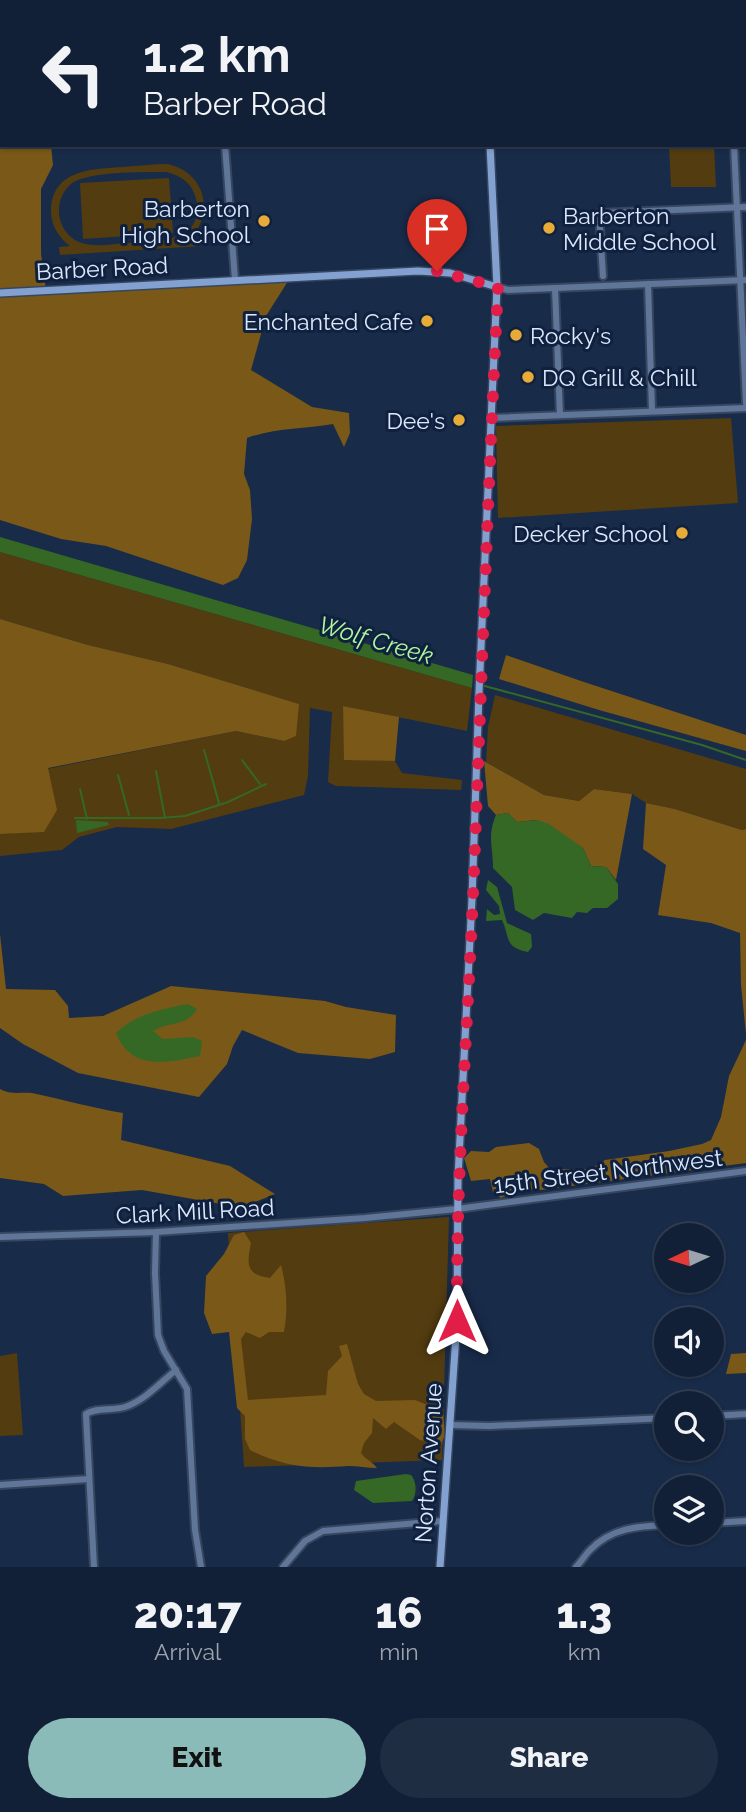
<!DOCTYPE html>
<style>
body{margin:0;font-family:Raleway,sans-serif;background:#1f2d42;color:#f1f3f6;height:100vh;display:flex;flex-direction:column;font-size:26px;white-space:nowrap}
*{box-sizing:border-box;margin:0}
p{font-size:23px;color:#9ca3ad}
.icon{flex:none;width:38px;height:38px;fill:none;stroke:currentColor;stroke-width:2;stroke-linecap:round;stroke-linejoin:round}
.map{position:relative;height:1567px;overflow:hidden}
.side{display:flex;flex-direction:column;background:#122037;flex:1}
.side>*{flex:none}
.hud{position:absolute;left:0px;top:0px;width:747px;height:147px;box-shadow:0 2px 5px #0004,0 0 0 2px #313e52;background:#122037;color:#f1f3f6;overflow:hidden}
.needle{width:46px;rotate:266deg}
.controls{position:absolute;left:654px;top:1223px;display:grid;gap:14px}
.controls a{display:grid;place-items:center;width:70px;height:70px;border-radius:50%;background:#122037;box-shadow:0 2px 5px #0004,0 0 0 2px #313e52;font-size:35px}
.pin{position:absolute;display:grid;place-items:center;width:60px;height:60px;color:#fff;margin:-72px -30px;border-radius:50% 50% 50% 0;rotate:-45deg;box-shadow:0 0 7px #0007}
.pin .icon{rotate:45deg}
.me{position:absolute;width:77px;margin:-38px;rotate:0deg;stroke-linejoin:round;filter:drop-shadow(0 0 5px #0008)}
.turn{display:flex;align-items:center;gap:24px;height:147px;padding:0 28px;font-size:32px}
.turn .icon{width:91px;height:91px;stroke-width:2.5}
.turn b{display:block;font-size:49px;line-height:60px}
.eta{display:flex;justify-content:space-evenly;align-items:center;height:119px;text-align:center}
.eta b{font-size:42px;font-weight:800;line-height:49px}
.button{display:flex;gap:14px;margin-top:auto;padding:14px 28px}
.button a{flex:1;height:80px;border-radius:42px;background:#8bbbb9;color:#111;font-size:28px;font-weight:800;line-height:80px;text-align:center}
.button a+a{background:#1f2d42;color:#f1f3f6}
.map>svg:first-child{display:block}
.green{fill:#533c10;fill-rule:evenodd}
.forest{fill:#7a5817}
.water{fill:#356825}
.lines{fill:none;stroke-linecap:round;stroke-linejoin:round}
.stream{stroke:#356825;stroke-width:2}
.minor-casing{stroke:#37465f;stroke-width:10}
.major-casing{stroke:#37465f;stroke-width:10}
.minor{stroke:#607699;stroke-width:6}
.major{stroke:#83a1d0;stroke-width:7}
.route{stroke:#e11d48;stroke-width:12;stroke-dasharray:0 21.6}
.poi-dot{fill:#e8ab37;stroke:#0f213e;stroke-width:2.5}
.labels{text-anchor:middle;dominant-baseline:central;stroke-width:6;stroke-linejoin:round;paint-order:stroke}
.poi-label{font-size:23px;fill:#dce8fc;stroke:#0f213e;text-anchor:end}
.street-label{font-size:23px;fill:#dce8fc;stroke:#0f213e}
.water-label{font-size:24px;font-style:italic;fill:#aff89b;stroke:#0f213e}
</style>
<div class="map">
<svg width="746" height="1567" viewBox="0 0 746 1567">
<rect width="100%" height="100%" fill="#182b49"/>
<!-- green -->
<g class="green">
<polygon points="515,0 746,0 746,63 746,2"/>
<polygon points="669,145 714,145 716,187 671,187"/>
<path d="M167,164C204,171 216,212 190,239H200L201,246L60,255L59,247L70,246C58,237 50,224 51,208C54,169 93,169 123,167C138,166 152,164 167,164ZM166,172C181,175 193,184 196,199C206,243 155,241 128,243C113,244 94,248 79,242C56,232 52,200 71,184C87,171 144,172 166,172Z"/>
<polygon points="169,178 173,233 83,239 80,183"/>
<polygon points="731,418 738,503 498,518 496,426"/>
<polygon points="0,552 472,688 467,731 343,706 345,759 395,761 402,773 462,780 461,790 336,786 328,782 332,712 310,708 308,776 304,795 171,829 117,827 79,837 62,850 0,856 0,834 44,831 47,769 236,731 284,741 298,704 168,664 88,645 0,619"/>
<polygon points="495,695 746,769 746,829 742,830 675,809 646,803 632,794 594,789 579,801 544,795 486,762 488,727"/>
<polygon points="449,1217 442,1460 244,1467 228,1233"/>
<polygon points="17,1353 23,1435 0,1436 0,1356"/>
</g>
<!-- forest -->
<g class="forest">
<path d="M0,78H2V145H51L53,165L41,189V254L46,290L290,278L266,316L251,370L312,407L349,413L350,433L344,447L333,424C304,429 274,428 247,438L244,474L250,490L252,519L247,560L238,578L223,585L106,546L61,539L0,520Z"/>
<polygon points="0,619 88,645 168,664 299,704 296,736 284,741 236,731 48,768 57,810 44,832 0,834"/>
<polygon points="506,655 584,682 746,735 746,751 599,710 499,679"/>
<polygon points="343,706 399,717 395,761 344,760"/>
<polygon points="484,761 544,795 579,801 594,789 632,794 616,880 606,867 591,866 583,848 537,820 517,822 508,813 496,815 488,806"/>
<polygon points="646,803 675,809 742,830 746,829 746,1034 741,985 740,933 711,923 658,915 666,865 643,849"/>
<polygon points="0,934 6,989 55,990 68,1006 69,1018 103,1016 171,986 325,1001 346,1007 396,1015 395,1052 370,1059 298,1053 242,1030 233,1046 227,1064 199,1097 78,1073 23,1044 0,1028"/>
<polygon points="746,1040 746,1163 541,1190 522,1189 501,1198 493,1192 490,1179 471,1181 464,1158 471,1151 489,1152 496,1147 529,1143 539,1149 544,1162 550,1169 591,1169 605,1160 669,1151 702,1144 711,1140 721,1117 729,1076"/>
<path d="M0,1089C10,1095 21,1092 32,1093C62,1099 92,1108 123,1113L121,1140L230,1166L275,1194L250,1204H221L142,1190L63,1196L44,1184L0,1178Z"/>
<path d="M244,1232L251,1243C247,1263 245,1275 270,1278L281,1265C287,1288 288,1309 284,1332H269L260,1338L246,1332L241,1339L248,1400L326,1395L328,1371L342,1356L339,1346L347,1344L358,1384L364,1394L376,1401L415,1400L443,1411L445,1435L441,1445L420,1440L394,1422L386,1429L373,1418L372,1433L364,1443L361,1453C366,1460 372,1461 377,1468C367,1468 358,1466 348,1466C310,1469 285,1467 250,1450L245,1439V1416L237,1408L229,1332L212,1334L204,1313L206,1276L224,1254L234,1235Z"/>
<polygon points="746,1353 746,1373 726,1374 731,1354"/>
</g>
<!-- water -->
<g class="water">
<polygon points="0,537 473,675 472,688 0,552"/>
<path d="M508,813L517,822L537,820L549,824L583,848L591,866L606,867L618,884V899L607,908H593L587,913L577,912L572,918L544,913L533,920L515,910L512,887L493,868C493,847 487,836 496,815Z"/>
<polygon points="76,820 108,822 109,825 77,833"/>
<path d="M488,880L497,887L507,923L531,934L532,947L528,952C504,948 510,937 502,920L486,921L487,909L494,915L500,914L499,906L486,890Z"/>
<path d="M188,1004L197,1009C187,1027 169,1021 153,1031L163,1039L193,1037L202,1041L200,1056C167,1063 131,1071 116,1033C135,1014 162,1009 188,1004Z"/>
<path d="M406,1474L411,1475C417,1482 417,1494 412,1501L373,1503L354,1490L356,1481Z"/>
</g>
<g class="lines">
<!-- stream -->
<g class="stream">
<polyline points="481,685 702,745 746,760"/>
<polyline points="204,750 219,803"/>
<polyline points="242,760 260,784"/>
<polyline points="156,771 165,818"/>
<polyline points="118,775 129,815"/>
<polyline points="80,789 87,819"/>
<polyline points="75,818 160,818 185,816 228,802 266,784"/>
</g>
<defs>
<g id="minor">
<polyline points="214,0 214,2"/>
<polyline points="310,0 310,2"/>
<polyline points="394,0 394,2"/>
<polyline points="225,145 235,280"/>
<polyline points="734,145 746,403"/>
<polyline points="603,276 599,213 746,207"/>
<polyline points="648,284 652,411"/>
<polyline points="497,287 508,290 746,280"/>
<polyline points="555,288 560,415"/>
<polyline points="492,418 746,408"/>
<polyline points="156,1232 155,1273 158,1335 164,1351 187,1389 195,1530 201,1567"/>
<polyline points="0,1237 156,1232 365,1218 457,1209 746,1171"/>
<polyline points="712,1416 746,1414"/>
<polyline points="450,1425 490,1426 667,1418"/>
<polyline points="0,1485 89,1479"/>
<polyline points="712,1523 746,1521"/>
<path d="M94,1567L86,1414C96,1407 112,1411 125,1407C144,1401 160,1383 176,1370"/>
<polyline points="283,1567 305,1541 323,1531 442,1521"/>
<path d="M576,1567C581,1562 585,1555 590,1550C611,1528 638,1526 667,1525"/>
</g>
<g id="major">
<polyline points="480,0 480,2"/>
<polyline points="0,293 418,271 450,273 497,287"/>
<polyline points="440,1567 457,1321 458,1178 472,899 479,692 497,287 490,145"/>
</g>
</defs>
<!-- minor casing -->
<use href="#minor" class="minor-casing"/>
<!-- major casing -->
<use href="#major" class="major-casing"/>
<!-- minor -->
<use href="#minor" class="minor"/>
<!-- major -->
<use href="#major" class="major"/>
</g>
<g class="lines">
<!-- route -->
<path class="route" d="M437,271L498,287C488,490 481,694 473,897C467,1038 456,1179 457,1321"/>
</g>
<!-- markers -->
<g class="poi-dot">
<circle cx="264" cy="221" r="7"/>
<circle cx="549" cy="228" r="7"/>
<circle cx="427" cy="321" r="7"/>
<circle cx="516" cy="335" r="7"/>
<circle cx="528" cy="377" r="7"/>
<circle cx="459" cy="420" r="7"/>
<circle cx="682" cy="533" r="7"/>
</g>
<g class="labels">
<!-- poi labels -->
<g class="poi-label">
<text x="250" y="208">Barberton<tspan x="250" dy="26">High School</tspan></text>
<text x="563" y="215" text-anchor="start">Barberton<tspan x="563" dy="26">Middle School</tspan></text>
<text x="413" y="321">Enchanted Cafe</text>
<text x="530" y="335" text-anchor="start">Rocky's</text>
<text x="542" y="377" text-anchor="start">DQ Grill &amp; Chill</text>
<text x="445" y="420">Dee's</text>
<text x="668" y="533">Decker School</text>
</g>
<!-- street labels -->
<g class="street-label">
<text transform="translate(102 268) rotate(-3)">Barber Road</text>
<text transform="translate(608 1171) rotate(-7)">15th Street Northwest</text>
<text transform="translate(195 1211) rotate(-3)">Clark Mill Road</text>
<text transform="translate(428 1463) rotate(-86)">Norton Avenue</text>
</g>
<!-- water labels -->
<g class="water-label">
<text transform="translate(376 640) rotate(16)">Wolf Creek</text>
</g>
</g>
</svg>
<div class="controls">
<a><svg class="needle" viewBox="-14 -14 28 28"><path d="M0-13l5 13h-10z" fill="#e53935"/><path d="M0 13l5-13h-10z" fill="#9ca3ad"/></svg></a>
<a><svg class="icon" aria-label="sound" viewBox="0 0 24 24"><path d="M4 9h4l5-4v14l-5-4H4zM17 9q2 3 0 6"/></svg></a>
<a><svg class="icon" aria-label="search" viewBox="0 0 24 24"><circle cx="10" cy="10" r="6"/><path d="M15 15l6 6"/></svg></a>
<a><svg class="icon" aria-label="layers" viewBox="0 0 24 24"><path d="M12 4l9 5-9 5-9-5zM3 14l9 5 9-5"/></svg></a>
</div>
<div class="pin" style="left:437px;top:271px;background:#d93025"><svg class="icon" aria-label="arrive" viewBox="0 0 24 24"><path d="M6 21V4h12l-3 4 3 4H6"/></svg></div>
<svg class="me" style="left:457px;top:1321px" viewBox="-20 -20 40 40"><path d="M0-17L14 15 0 8-14 15z" fill="#e11d48" stroke="#fff" stroke-width="4"/></svg>
<div class="hud">
<div class="turn"><svg class="icon" aria-label="left" viewBox="0 0 24 24"><path d="M17 20v-9H6M10 6l-5 5 5 5"/></svg><div><b>1.2 km</b>Barber Road</div></div>
</div>
</div>
<section class="side">
<div class="eta">
<div><b>20:17</b><p>Arrival</p></div>
<div><b>16</b><p>min</p></div>
<div><b>1.3</b><p>km</p></div>
</div>
<div class="button"><a>Exit</a><a>Share</a></div>
</section>
